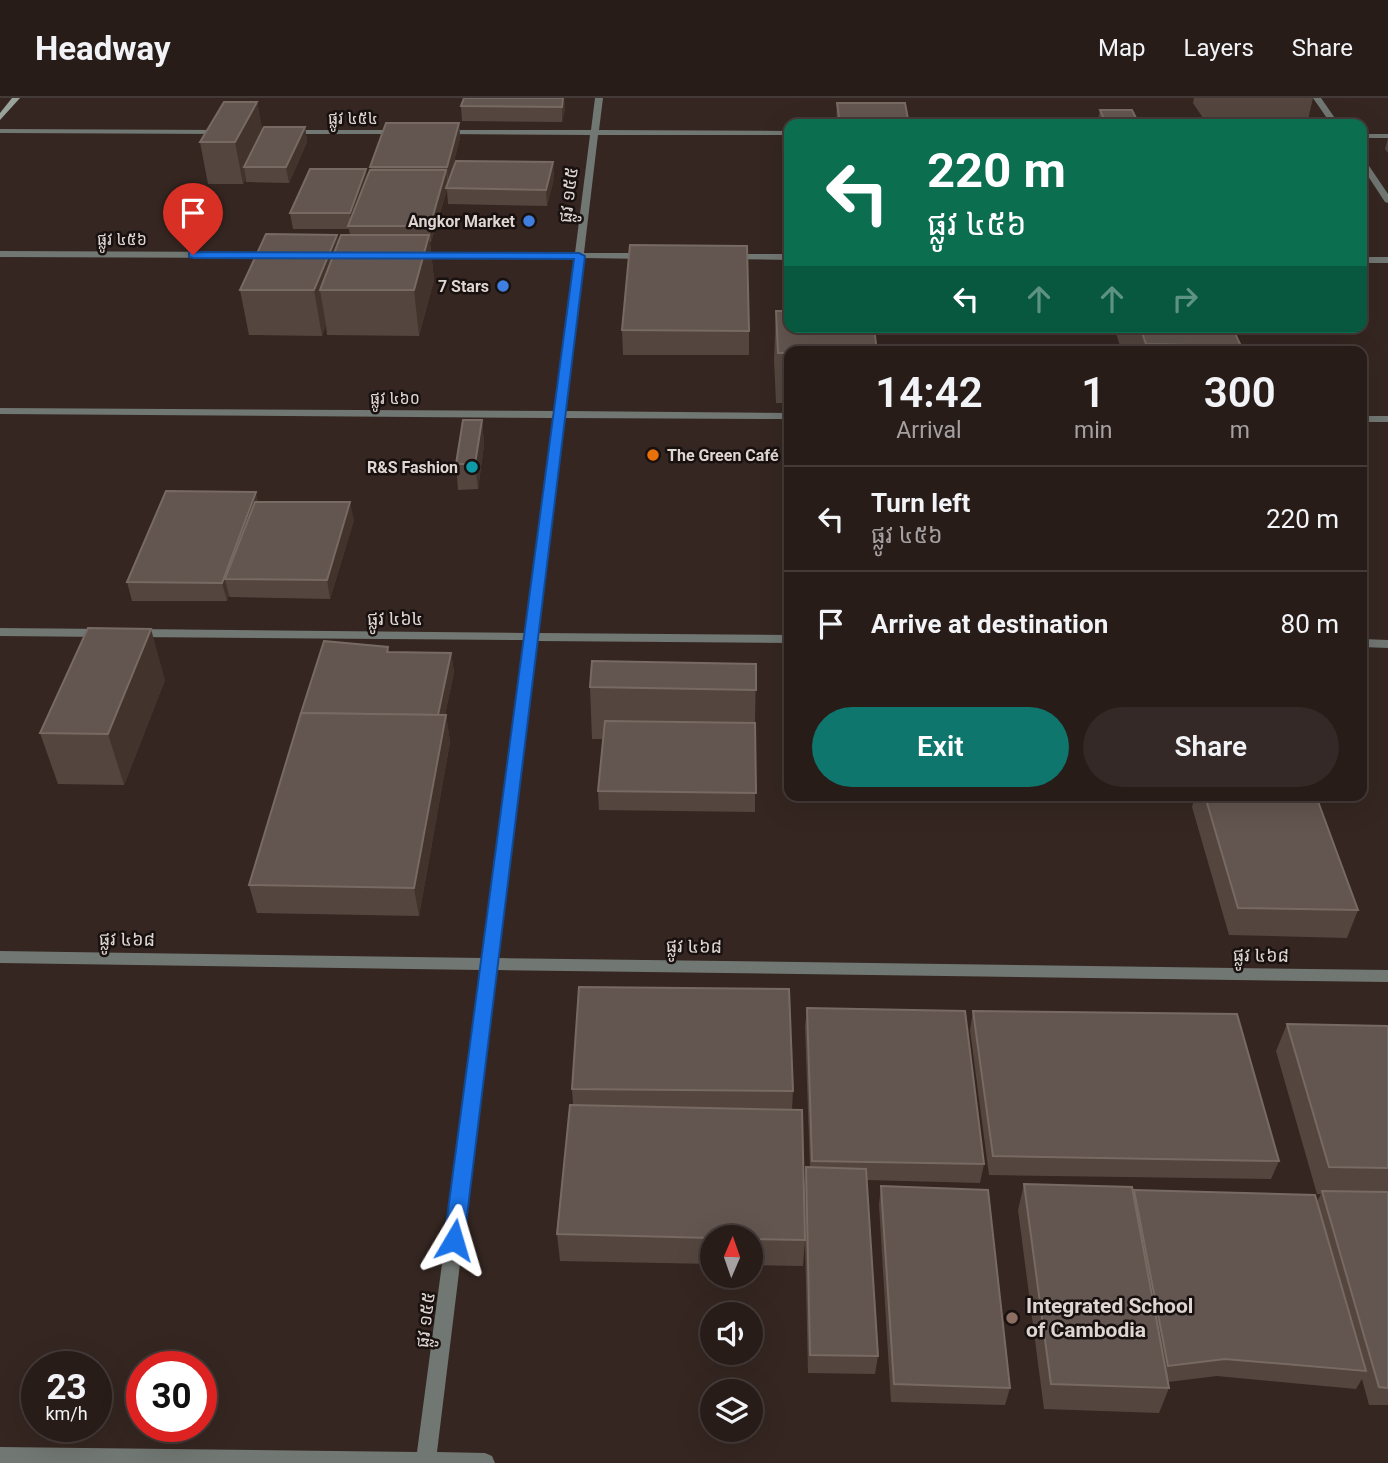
<!DOCTYPE html>
<meta charset="utf-8">
<style>
body{margin:0;font-family:Roboto,"Noto Sans Khmer",sans-serif;background:#342926;color:#f1f3f6;height:100vh;display:flex;flex-direction:column;font-size:26px;white-space:nowrap}
*{box-sizing:border-box;margin:0}
p{font-size:23px;color:#a5a1a2}
.icon{flex:none;width:38px;height:38px;fill:none;stroke:currentColor;stroke-width:2;stroke-linecap:round;stroke-linejoin:round}
.map{position:relative;flex:1;overflow:hidden}
.panel{position:absolute;left:784px;top:248px;width:583px;height:455px;display:flex;flex-direction:column;background:#281c19;border-radius:14px;box-shadow:0 7px 28px #0002,0 0 0 2px #443a38}
.panel>*{flex:none}
.banner{position:absolute;left:784px;top:21px;width:583px;height:214px;border-radius:14px;box-shadow:0 7px 28px #0002,0 0 0 2px #443a38;background:#0b6e4f;color:#fff;overflow:hidden}
.needle{width:46px;rotate:2deg}
.fabs{position:absolute;left:700px;top:1127px;display:grid;gap:14px}
.fabs a{display:grid;place-items:center;width:63px;height:63px;border-radius:50%;background:#281c19;box-shadow:0 7px 28px #0002,0 0 0 2px #443a38;font-size:35px}
.speed{position:absolute;left:21px;top:1253px;display:flex;gap:14px;font-size:35px;font-weight:700;text-align:center}
.speed>*{display:grid;place-content:center;width:91px;height:91px;border-radius:50%;background:#281c19;box-shadow:0 7px 28px #0002,0 0 0 2px #443a38;line-height:1}
.speed small{font-size:18px;font-weight:400}
.speed .limit{border:10px solid #d22;background:#fff;color:#111}
.pin{position:absolute;display:grid;place-items:center;width:60px;height:60px;color:#fff;margin:-72px -30px;border-radius:50% 50% 50% 0;rotate:-45deg;box-shadow:0 0 7px #0007}
.pin .icon{rotate:45deg}
.me{position:absolute;width:77px;margin:-38px;rotate:7deg;stroke-linejoin:round;filter:drop-shadow(0 0 5px #0008)}
.turn{display:flex;align-items:center;gap:24px;height:147px;padding:0 28px;font-size:32px}
.turn .icon{width:91px;height:91px;stroke-width:2.5}
.turn b{display:block;font-size:49px;line-height:60px}
.lanes{display:flex;align-items:center;height:66px;padding:0 28px;background:#0003;justify-content:center;gap:35px;direction:ltr}
.lanes .off{opacity:.35}
.eta{display:flex;justify-content:space-evenly;align-items:center;height:119px;text-align:center}
.eta b{font-size:42px;font-weight:600;line-height:49px}
.action{display:flex;gap:14px;margin-top:auto;padding:14px 28px}
.action a{flex:1;height:80px;border-radius:42px;background:#0f766e;color:#fff;font-size:28px;font-weight:600;line-height:80px;text-align:center}
.action a+a{background:#342926;color:#f1f3f6}
ul{padding:0;list-style:none}
li{display:flex;align-items:center;gap:21px;height:105px;padding:0 28px;border-top:2px solid #443a38}
li div{flex:1}
li b{display:block;font-size:26px}
li em{font-style:normal}
header{display:flex;align-items:center;gap:42px;box-sizing:border-box;height:98px;padding:0 35px;background:#281c19;border-bottom:2px solid #443a38}
header strong{font-size:33px}
nav{display:flex;gap:38px;margin-inline-start:auto;font-size:24px}
.map>svg:first-child{display:block}
.lines{fill:none;stroke-linecap:round;stroke-linejoin:round}
.street{fill:#717772;fill-rule:evenodd}
.secondary{fill:#99a39b;fill-rule:evenodd}
.wall{fill:#54463f}
.shaded-wall{fill:#42332c}
.building{fill:#63554f;stroke:#776a63;stroke-width:2}
.route{fill:#1a73e8;stroke:#114b97;stroke-width:2}
.shop-dot{fill:#3f7fe0;stroke:#18110f;stroke-width:2.5}
.food-dot{fill:#e8710a;stroke:#18110f;stroke-width:2.5}
.culture-dot{fill:#0f9aa8;stroke:#18110f;stroke-width:2.5}
.education-dot{fill:#8d6e63;stroke:#18110f;stroke-width:2.5}
.labels{text-anchor:middle;dominant-baseline:central;stroke-width:5;stroke-linejoin:round;paint-order:stroke}
.far-street-label{font-size:16px;fill:#dfd6d2;stroke:#18110f}
.far-poi-label{font-size:16px;font-weight:bold;fill:#dfd6d2;stroke:#18110f;text-anchor:end}
.street-label{font-size:18px;fill:#dfd6d2;stroke:#18110f}
.near-poi-label{font-size:21px;font-weight:bold;fill:#dfd6d2;stroke:#18110f;text-anchor:start}
</style>
<header>
<strong>Headway</strong>
<nav><a>Map</a><a>Layers</a><a>Share</a></nav>
</header>
<div class="map">
<svg width="1388" height="1365" viewBox="0 0 1388 1365">
<rect width="100%" height="100%" fill="#352621"/>
<g class="lines">
<!-- street -->
<g class="street">
<polygon points="595,0 603,0 599,32 789,33 789,37 598,37 584,155 648,155 653,158 648,161 583,160 565,313 789,315 789,321 564,320 538,535 789,537 789,545 537,543 498,860 1388,872 1388,884 496,872 437,1354 485,1355 492,1358 495,1365 0,1365 0,1349 417,1354 481,872 0,865 0,853 482,860 524,542 134,539 128,535 134,531 525,535 553,320 0,316 0,310 554,313 574,160 413,160 408,157 413,154 575,155 590,37 441,36 437,34 441,32 591,32"/>
<polygon points="1313,0 1321,0 1339,26 1331,26"/>
<polygon points="0,31 224,32 228,34 224,36 0,35"/>
<polygon points="287,32 399,32 403,34 399,36 284,36 284,32"/>
<rect x="1362" y="36" width="26" height="4"/>
<polygon points="1362,61 1365,62 1388,96 1388,105 1385,104 1362,69"/>
<polygon points="0,153 273,154 278,157 273,160 0,159"/>
<polygon points="728,156 789,156 789,162 725,161 725,157"/>
<rect x="1362" y="159" width="26" height="6"/>
<rect x="1362" y="318" width="26" height="6"/>
<polygon points="0,530 104,531 110,535 104,539 0,538"/>
<polygon points="1362,541 1388,542 1388,550 1362,549"/>
</g>
<!-- secondary -->
<polygon class="secondary" points="12,0 20,0 0,22 0,15"/>
</g>
<!-- wall -->
<g class="wall">
<polygon points="564,0 565,11 562,24 462,23 461,8"/>
<polygon points="1194,0 1313,0 1307,26 1207,26 1193,5"/>
<polygon points="257,4 262,32 305,29 307,44 289,85 246,84 246,81 243,86 208,86 200,44"/>
<polygon points="837,5 909,26 836,26"/>
<polygon points="1100,12 1139,26 1097,26"/>
<polygon points="459,25 460,40 448,87 553,64 554,80 547,108 448,106 447,92 431,144 430,144 434,182 419,238 327,237 326,227 322,238 249,237 240,192 337,137 338,145 350,137 349,131 293,131 290,115 367,79 371,72 370,69"/>
<polygon points="1388,40 1388,55 1385,51"/>
<polygon points="776,213 789,254 789,305 776,305 774,262"/>
<polygon points="1115,229 1232,229 1241,248 1239,254 1122,254 1115,232"/>
<polygon points="622,232 749,233 749,257 623,257"/>
<polygon points="482,322 484,347 478,391 458,392 456,366"/>
<polygon points="258,404 354,422 330,501 230,499 229,497 227,503 132,503 127,484"/>
<polygon points="388,549 389,554 451,555 454,574 445,617 446,617 450,644 419,818 257,815 249,787"/>
<polygon points="756,566 755,625 755,714 599,712 598,693 604,641 592,641 590,589"/>
<polygon points="165,582 124,687 58,686 40,635"/>
<polygon points="1195,698 1316,698 1358,812 1347,840 1229,837 1192,709"/>
<polygon points="807,910 984,1066 980,1085 867,1082 878,1258 875,1276 808,1275 805,1143 803,1168 751,1167 751,1139 712,1139 712,1166 560,1163 557,1136 573,1007 572,991 793,993 792,1011 804,1088 806,1069 810,1069 805,929"/>
<polygon points="973,913 1279,1063 1271,1081 989,1077 970,932"/>
<polygon points="1287,926 1388,928 1388,1307 1369,1307 1362,1281 1356,1291 1217,1278 1168,1284 1169,1290 1159,1315 1044,1311 1018,1112 1024,1086 1133,1095 1134,1092 1317,1103 1321,1096 1317,1096 1276,953"/>
<polygon points="881,1088 1010,1290 1005,1307 891,1304 879,1107"/>
</g>
<!-- shaded-wall -->
<g class="shaded-wall">
<polygon points="563,0 564,0 565,11 562,24 562,9"/>
<polygon points="257,4 265,44 244,69 246,81 243,86 235,44"/>
<polygon points="459,25 460,40 448,84 447,69"/>
<polygon points="305,29 307,44 289,85 286,69"/>
<polygon points="553,64 554,80 547,108 546,92"/>
<polygon points="366,71 368,86 351,128 350,115"/>
<polygon points="446,72 448,88 431,144 430,128"/>
<polygon points="337,137 343,181 320,192 326,227 322,238 314,192"/>
<polygon points="429,137 434,182 419,238 414,192"/>
<polygon points="482,322 484,347 478,391 475,366"/>
<polygon points="256,394 260,412 225,481 229,497 227,503 222,485"/>
<polygon points="350,404 354,422 330,501 327,482"/>
<polygon points="151,531 165,582 124,687 108,636"/>
<polygon points="451,555 454,574 441,636 438,617"/>
<polygon points="446,617 450,644 419,818 414,790"/>
</g>
<!-- building -->
<g class="building">
<polygon points="464,0 563,0 562,9 461,8"/>
<polygon points="224,4 257,4 235,44 200,44"/>
<polygon points="837,5 905,5 909,26 840,26"/>
<polygon points="1100,12 1132,12 1139,26 1106,26"/>
<polygon points="386,25 459,25 447,69 370,69"/>
<polygon points="264,29 305,29 286,69 244,69"/>
<polygon points="456,63 553,64 546,92 446,90"/>
<polygon points="310,71 366,71 350,115 290,115"/>
<polygon points="370,72 446,72 430,128 348,128"/>
<polygon points="266,136 337,137 314,192 240,192"/>
<polygon points="341,137 429,137 414,192 320,192"/>
<polygon points="630,147 747,148 749,233 622,232"/>
<polygon points="776,213 789,213 789,229 874,229 877,254 789,254 789,255 778,255"/>
<polygon points="1140,229 1232,229 1241,248 1146,246"/>
<polygon points="463,322 482,322 475,366 456,366"/>
<polygon points="166,393 256,394 222,485 127,484"/>
<polygon points="255,404 350,404 327,482 225,481"/>
<polygon points="88,530 151,531 108,636 40,635"/>
<polygon points="324,543 388,549 387,554 451,555 438,617 301,615"/>
<polygon points="592,563 756,566 756,592 590,589"/>
<polygon points="301,615 446,617 414,790 249,787"/>
<polygon points="605,623 755,625 756,695 598,693"/>
<polygon points="1205,698 1316,698 1358,812 1238,810"/>
<polygon points="579,889 789,891 793,993 572,991"/>
<polygon points="807,910 965,913 984,1066 812,1063"/>
<polygon points="973,913 1237,916 1279,1063 993,1058"/>
<polygon points="1287,926 1388,928 1388,1070 1329,1069"/>
<polygon points="570,1007 802,1012 805,1142 751,1141 751,1139 712,1140 557,1136"/>
<polygon points="806,1069 866,1071 878,1258 810,1257"/>
<polygon points="1024,1086 1132,1089 1169,1290 1051,1286"/>
<polygon points="881,1088 988,1092 1010,1290 894,1286"/>
<polygon points="1134,1092 1315,1097 1366,1273 1225,1261 1168,1268"/>
<polygon points="1322,1093 1388,1094 1388,1290 1379,1289"/>
</g>
<!-- route -->
<polygon class="route" points="189,154 579,155 585,158 464,1142 461,1148 454,1151 447,1148 444,1142 574,161 193,160 189,159"/>
<!-- markers -->
<g class="shop-dot">
<circle cx="529" cy="123" r="7"/>
<circle cx="503" cy="188" r="7"/>
</g>
<circle class="food-dot" cx="653" cy="357" r="7"/>
<circle class="culture-dot" cx="472" cy="369" r="7"/>
<circle class="education-dot" cx="1012" cy="1220" r="7"/>
<g class="labels">
<!-- far-street labels -->
<g class="far-street-label">
<text x="353" y="20">ផ្លូវ ៤៥៤</text>
<text x="122" y="141">ផ្លូវ ៤៥៦</text>
<text x="395" y="300">ផ្លូវ ៤៦០</text>
</g>
<!-- far-poi labels -->
<g class="far-poi-label">
<text x="515" y="123">Angkor Market</text>
<text x="489" y="188">7 Stars</text>
<text x="667" y="357" text-anchor="start">The Green Café</text>
<text x="458" y="369">R&amp;S Fashion</text>
</g>
<!-- street labels -->
<g class="street-label">
<text transform="translate(568 97) rotate(-83)">ផ្លូវ ១៥៥</text>
<text x="395" y="520">ផ្លូវ ៤៦៤</text>
<text transform="translate(127 841) rotate(1)">ផ្លូវ ៤៦៨</text>
<text transform="translate(694 848) rotate(1)">ផ្លូវ ៤៦៨</text>
<text transform="translate(1261 857) rotate(1)">ផ្លូវ ៤៦៨</text>
<text transform="translate(425 1222) rotate(-83)">ផ្លូវ ១៥៥</text>
</g>
<!-- near-poi labels -->
<g class="near-poi-label">
<text x="1026" y="1208">Integrated School<tspan x="1026" dy="24">of Cambodia</tspan></text>
</g>
</g>
</svg>
<div class="fabs">
<a><svg class="needle" viewBox="-14 -14 28 28"><path d="M0-13l5 13h-10z" fill="#e53935"/><path d="M0 13l5-13h-10z" fill="#a5a1a2"/></svg></a>
<a><svg class="icon" aria-label="sound" viewBox="0 0 24 24"><path d="M4 9h4l5-4v14l-5-4H4zM17 9q2 3 0 6"/></svg></a>
<a><svg class="icon" aria-label="layers" viewBox="0 0 24 24"><path d="M12 4l9 5-9 5-9-5zM3 14l9 5 9-5"/></svg></a>
</div>
<div class="speed"><div>23<small>km/h</small></div><div class="limit">30</div></div>
<div class="pin" style="left:193px;top:157px;background:#d93025"><svg class="icon" aria-label="arrive" viewBox="0 0 24 24"><path d="M6 21V4h12l-3 4 3 4H6"/></svg></div>
<svg class="me" style="left:454px;top:1142px" viewBox="-20 -20 40 40"><path d="M0-17L14 15 0 8-14 15z" fill="#1a73e8" stroke="#fff" stroke-width="4"/></svg>
<div class="banner">
<div class="turn"><svg class="icon" aria-label="left" viewBox="0 0 24 24"><path d="M17 20v-9H6M10 6l-5 5 5 5"/></svg><div><b>220 m</b>ផ្លូវ ៤៥៦</div></div>
<div class="lanes"><svg class="icon" aria-label="left" viewBox="0 0 24 24"><path d="M17 20v-9H6M10 6l-5 5 5 5"/></svg><svg class="icon off" aria-label="ahead" viewBox="0 0 24 24"><path d="M12 20V5M6 11l6-6 6 6"/></svg><svg class="icon off" aria-label="ahead" viewBox="0 0 24 24"><path d="M12 20V5M6 11l6-6 6 6"/></svg><svg class="icon off" aria-label="right" viewBox="0 0 24 24"><path d="M7 20v-9h11M14 6l5 5-5 5"/></svg></div>
</div>
<section class="panel">
<div class="eta">
<div><b>14:42</b><p>Arrival</p></div>
<div><b>1</b><p>min</p></div>
<div><b>300</b><p>m</p></div>
</div>
<ul>
<li><svg class="icon" aria-label="left" viewBox="0 0 24 24"><path d="M17 20v-9H6M10 6l-5 5 5 5"/></svg><div><b>Turn left</b><p>ផ្លូវ ៤៥៦</p></div><em>220 m</em></li>
<li><svg class="icon" aria-label="arrive" viewBox="0 0 24 24"><path d="M6 21V4h12l-3 4 3 4H6"/></svg><div><b>Arrive at destination</b></div><em>80 m</em></li>
</ul>
<div class="action"><a>Exit</a><a>Share</a></div>
</section>
</div>
